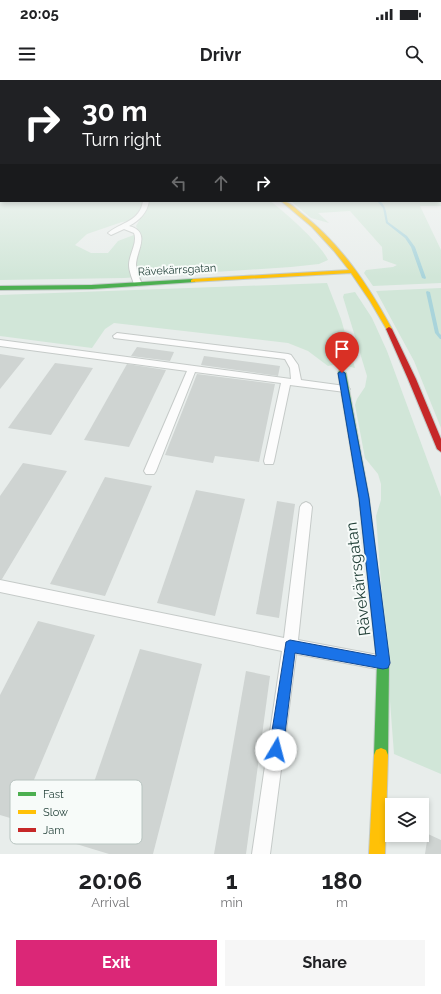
<!DOCTYPE html>
<meta charset="utf-8">
<style>
body{margin:0;font-family:Raleway,sans-serif;background:#f6f6f6;color:#202124;height:100vh;display:flex;flex-direction:column;font-size:15px;white-space:nowrap}
*{box-sizing:border-box;margin:0}
p{font-size:13px;color:#757577}
.icon{flex:none;width:22px;height:22px;fill:none;stroke:currentColor;stroke-width:2;stroke-linecap:round;stroke-linejoin:round}
.map{position:relative;height:774px;overflow:hidden}
.sheet{display:flex;flex-direction:column;background:#fff;flex:1}
.sheet>*{flex:none}
.guide{position:absolute;left:0px;top:0px;width:441px;height:122px;box-shadow:0 2px 6px #0003;background:#202124;color:#fff;overflow:hidden}
.fabs{position:absolute;left:385px;top:718px;display:grid;gap:8px}
.fabs a{display:grid;place-items:center;width:44px;height:44px;border-radius:0px;background:#fff;box-shadow:0 2px 6px #0003;font-size:20px}
.pin{position:absolute;display:grid;place-items:center;width:34px;height:34px;color:#fff;margin:-41px -17px;border-radius:50% 50% 50% 0;rotate:-45deg;box-shadow:0 0 4px #0007}
.pin .icon{rotate:45deg}
.me{position:absolute;width:44px;margin:-22px;rotate:8deg;stroke-linejoin:round;filter:drop-shadow(0 0 3px #0008)}
.turn{display:flex;align-items:center;gap:14px;height:84px;padding:0 16px;font-size:18px}
.turn .icon{width:52px;height:52px;stroke-width:2.5}
.turn b{display:block;font-size:28px;line-height:34px}
.lanes{display:flex;align-items:center;height:38px;padding:0 16px;background:#0003;justify-content:center;gap:20px;direction:ltr}
.lanes .off{opacity:.35}
.eta{display:flex;justify-content:space-evenly;align-items:center;height:68px;text-align:center}
.eta b{font-size:24px;font-weight:700;line-height:28px}
.button{display:flex;gap:8px;margin-top:auto;padding:8px 16px}
.button a{flex:1;height:46px;border-radius:0px;background:#db2777;color:#fff;font-size:16px;font-weight:700;line-height:46px;text-align:center}
.button a+a{background:#f6f6f6;color:#202124}
.status{display:flex;justify-content:space-between;align-items:center;height:28px;padding:0 20px;background:#fff;direction:ltr}
.status svg{height:11px;fill:currentColor}
header{display:flex;justify-content:space-between;align-items:center;height:52px;padding:0 16px;background:#fff;font-size:18px;font-weight:700}
.map>svg:first-child{display:block}
.green{fill:#d1e6d8;fill-rule:evenodd}
.lines{fill:none;stroke-linecap:round;stroke-linejoin:round}
.stream{fill:#a9d4db;fill-rule:evenodd}
.building{fill:#cfd4d2}
.lane-casing{stroke:#c5cac8;stroke-width:2}
.fast-casing{stroke:#c3cbc8;stroke-width:2}
.slow-casing{stroke:#c3cbc8;stroke-width:2}
.jam-casing{stroke:#c3cbc8;stroke-width:2}
.lane{fill:#fcfcfc;fill-rule:evenodd}
.fast{fill:#4caf50;fill-rule:evenodd}
.slow{fill:#ffc107;fill-rule:evenodd}
.jam{fill:#c62828;fill-rule:evenodd}
.route{fill:#1a73e8;stroke:#114b97}
.labels{text-anchor:middle;dominant-baseline:central;stroke-width:4;stroke-linejoin:round;paint-order:stroke}
.far-street-label{font-size:11px;fill:#24423a;stroke:#f7fbf9}
.near-street-label{font-size:16px;fill:#24423a;stroke:#f7fbf9}
.key{fill:#f7fbf9;stroke:#b8c4c0;stroke-width:1}
.key-label{font-size:11px;fill:#24423a}
</style>
<div class="status"><b>20:05</b><svg viewBox="0 0 49 12"><path d="M0 12V9h3v3zM5 12V6h3v6zM10 12V3h3v9zM15 12V0h3v12zM26 1h20v11H26zM47 4h2v5h-2z"/></svg></div>
<header><svg class="icon" aria-label="menu" viewBox="0 0 24 24"><path d="M4 6h16M4 12h16M4 18h16"/></svg>Drivr<svg class="icon" aria-label="search" viewBox="0 0 24 24"><circle cx="10" cy="10" r="6"/><path d="M15 15l6 6"/></svg></header>
<div class="map">
<svg width="441" height="774" viewBox="0 0 441 774">
<rect width="100%" height="100%" fill="#e8edeb"/>
<!-- green -->
<g class="green">
<path d="M0,89L1,121H270C285,132 320,163 328,180L319,184L291,187L124,198L0,200ZM140,139L136,146L139,153L118,161L108,173H91L75,165L87,154L122,142Z"/>
<polygon points="440,89 441,126 420,126 441,170 441,203 373,206 364,193 366,190 393,187 397,185 383,180 382,167 350,131 318,133 329,143 311,138 291,121 440,121"/>
<polygon points="327,203 341,239 355,288 338,284 328,286 308,271 288,263 114,243 105,249 92,268 0,256 0,215"/>
<polygon points="441,208 441,348 414,281 376,211"/>
<polygon points="355,212 372,238 387,271 441,417 441,694 394,674 376,436 381,420 381,404 378,394 365,378 355,325 357,319 365,307 367,296 343,217 344,214"/>
</g>
<g class="lines">
<!-- stream -->
<g class="stream">
<path d="M377,121H380C387,127 386,134 388,142L407,156L415,167L426,198L425,199L422,198L411,167L405,158L386,143L383,128Z"/>
<polygon points="427,211 430,212 439,253 441,255 441,259 440,259 435,253 426,212"/>
</g>
</g>
<!-- building -->
<g class="building">
<polygon points="137,267 174,272 170,281 131,276"/>
<polygon points="0,274 25,278 0,309"/>
<polygon points="204,276 280,286 278,296 201,285"/>
<polygon points="55,283 93,288 51,355 8,348"/>
<polygon points="127,284 166,290 129,367 84,360"/>
<polygon points="197,294 275,304 259,382 215,376 213,383 165,375"/>
<polygon points="23,383 67,391 2,499 0,499 0,416"/>
<polygon points="105,397 152,406 105,516 50,504"/>
<polygon points="196,410 245,419 215,536 157,523"/>
<polygon points="277,421 295,424 279,538 256,534"/>
<polygon points="38,541 95,555 17,740 0,735 0,615"/>
<polygon points="140,569 202,584 153,774 109,774 73,763"/>
<polygon points="246,591 270,596 246,774 214,774"/>
<polygon points="428,754 441,760 441,774 425,774"/>
</g>
<g class="lines">
<defs>
<g id="lane">
<path d="M143,121H149C147,133 140,140 129,146C152,152 136,171 136,185C137,192 139,198 142,204L138,206L134,204C132,198 129,191 129,185C129,174 138,163 134,153L124,149L111,155L108,153C121,142 140,142 143,121Z"/>
<polygon points="117,253 288,274 291,275 298,285 301,300 345,306 350,309 345,312 290,305 274,381 273,384 265,384 264,381 281,303 195,292 156,391 154,394 146,394 144,391 187,291 0,266 0,260 291,299 290,288 285,279 114,258 113,256"/>
<polygon points="306,422 310,424 312,427 298,560 383,576 388,578 390,583 388,588 383,590 296,574 270,774 252,774 282,571 0,512 0,500 284,558 300,427 302,424"/>
</g>
<g id="fast">
<polygon points="193,199 195,200 195,202 92,209 0,210 0,206 92,205"/>
<polygon points="339,291 342,291 346,293 369,418 389,583 388,675 386,680 381,682 376,680 374,675 377,583 359,418 338,293"/>
</g>
<g id="slow">
<path d="M281,121C289,121 295,128 301,133C341,164 368,205 392,249L391,250H387L370,221L351,193L191,202V200L193,199L349,190L334,171L312,147Z"/>
<polygon points="381,668 386,670 388,675 385,774 369,774 374,675 376,670"/>
</g>
<polygon id="jam" points="389,247 392,249 416,299 441,359 441,372 437,369 408,299 386,249"/>
</defs>
<!-- lane casing -->
<use href="#lane" class="lane-casing"/>
<!-- fast casing -->
<use href="#fast" class="fast-casing"/>
<!-- slow casing -->
<use href="#slow" class="slow-casing"/>
<!-- jam casing -->
<use href="#jam" class="jam-casing"/>
<!-- lane -->
<use href="#lane" class="lane"/>
<!-- fast -->
<use href="#fast" class="fast"/>
<!-- slow -->
<use href="#slow" class="slow"/>
<!-- jam -->
<use href="#jam" class="jam"/>
</g>
<!-- sky -->
<linearGradient id="sky" x2="0" y2="1"><stop stop-color="#8fc1e3"/><stop offset="0.45" stop-color="#f5f7f6"/><stop offset="1" stop-color="#f5f7f6" stop-opacity="0"/></linearGradient>
<rect width="441" height="197" fill="url(#sky)"/>
<!-- route -->
<polygon class="route" points="342,291 345,293 369,418 390,583 388,588 383,589 295,573 283,670 280,675 276,677 271,675 269,670 286,562 290,560 376,576 359,418 338,293"/>
<g class="labels">
<!-- far-street labels -->
<g class="far-street-label">
<text transform="translate(177 190) rotate(-3)">Rävekärrsgatan</text>
</g>
<!-- near-street labels -->
<g class="near-street-label">
<text transform="translate(358 499) rotate(-97)">Rävekärrsgatan</text>
</g>
</g>
<!-- legend -->
<rect x="10" y="700" width="132" height="64" rx="6" class="key"/>
<rect x="18" y="712" width="18" height="4" fill="#4caf50"/>
<rect x="18" y="730" width="18" height="4" fill="#ffc107"/>
<rect x="18" y="748" width="18" height="4" fill="#c62828"/>
<g class="key-label">
<text x="43" y="718">Fast</text>
<text x="43" y="736">Slow</text>
<text x="43" y="754">Jam</text>
</g>
</svg>
<div class="fabs">
<a><svg class="icon" aria-label="layers" viewBox="0 0 24 24"><path d="M12 4l9 5-9 5-9-5zM3 14l9 5 9-5"/></svg></a>
</div>
<div class="pin" style="left:342px;top:293px;background:#d93025"><svg class="icon" aria-label="arrive" viewBox="0 0 24 24"><path d="M6 21V4h12l-3 4 3 4H6"/></svg></div>
<svg class="me" style="left:276px;top:670px" viewBox="-20 -20 40 40"><circle r="19" fill="#fff"/><path d="M0-13L10 11 0 6-10 11z" fill="#1a73e8"/></svg>
<div class="guide">
<div class="turn"><svg class="icon" aria-label="right" viewBox="0 0 24 24"><path d="M7 20v-9h11M14 6l5 5-5 5"/></svg><div><b>30 m</b>Turn right</div></div>
<div class="lanes"><svg class="icon off" aria-label="left" viewBox="0 0 24 24"><path d="M17 20v-9H6M10 6l-5 5 5 5"/></svg><svg class="icon off" aria-label="ahead" viewBox="0 0 24 24"><path d="M12 20V5M6 11l6-6 6 6"/></svg><svg class="icon" aria-label="right" viewBox="0 0 24 24"><path d="M7 20v-9h11M14 6l5 5-5 5"/></svg></div>
</div>
</div>
<section class="sheet">
<div class="eta">
<div><b>20:06</b><p>Arrival</p></div>
<div><b>1</b><p>min</p></div>
<div><b>180</b><p>m</p></div>
</div>
<div class="button"><a>Exit</a><a>Share</a></div>
</section>
